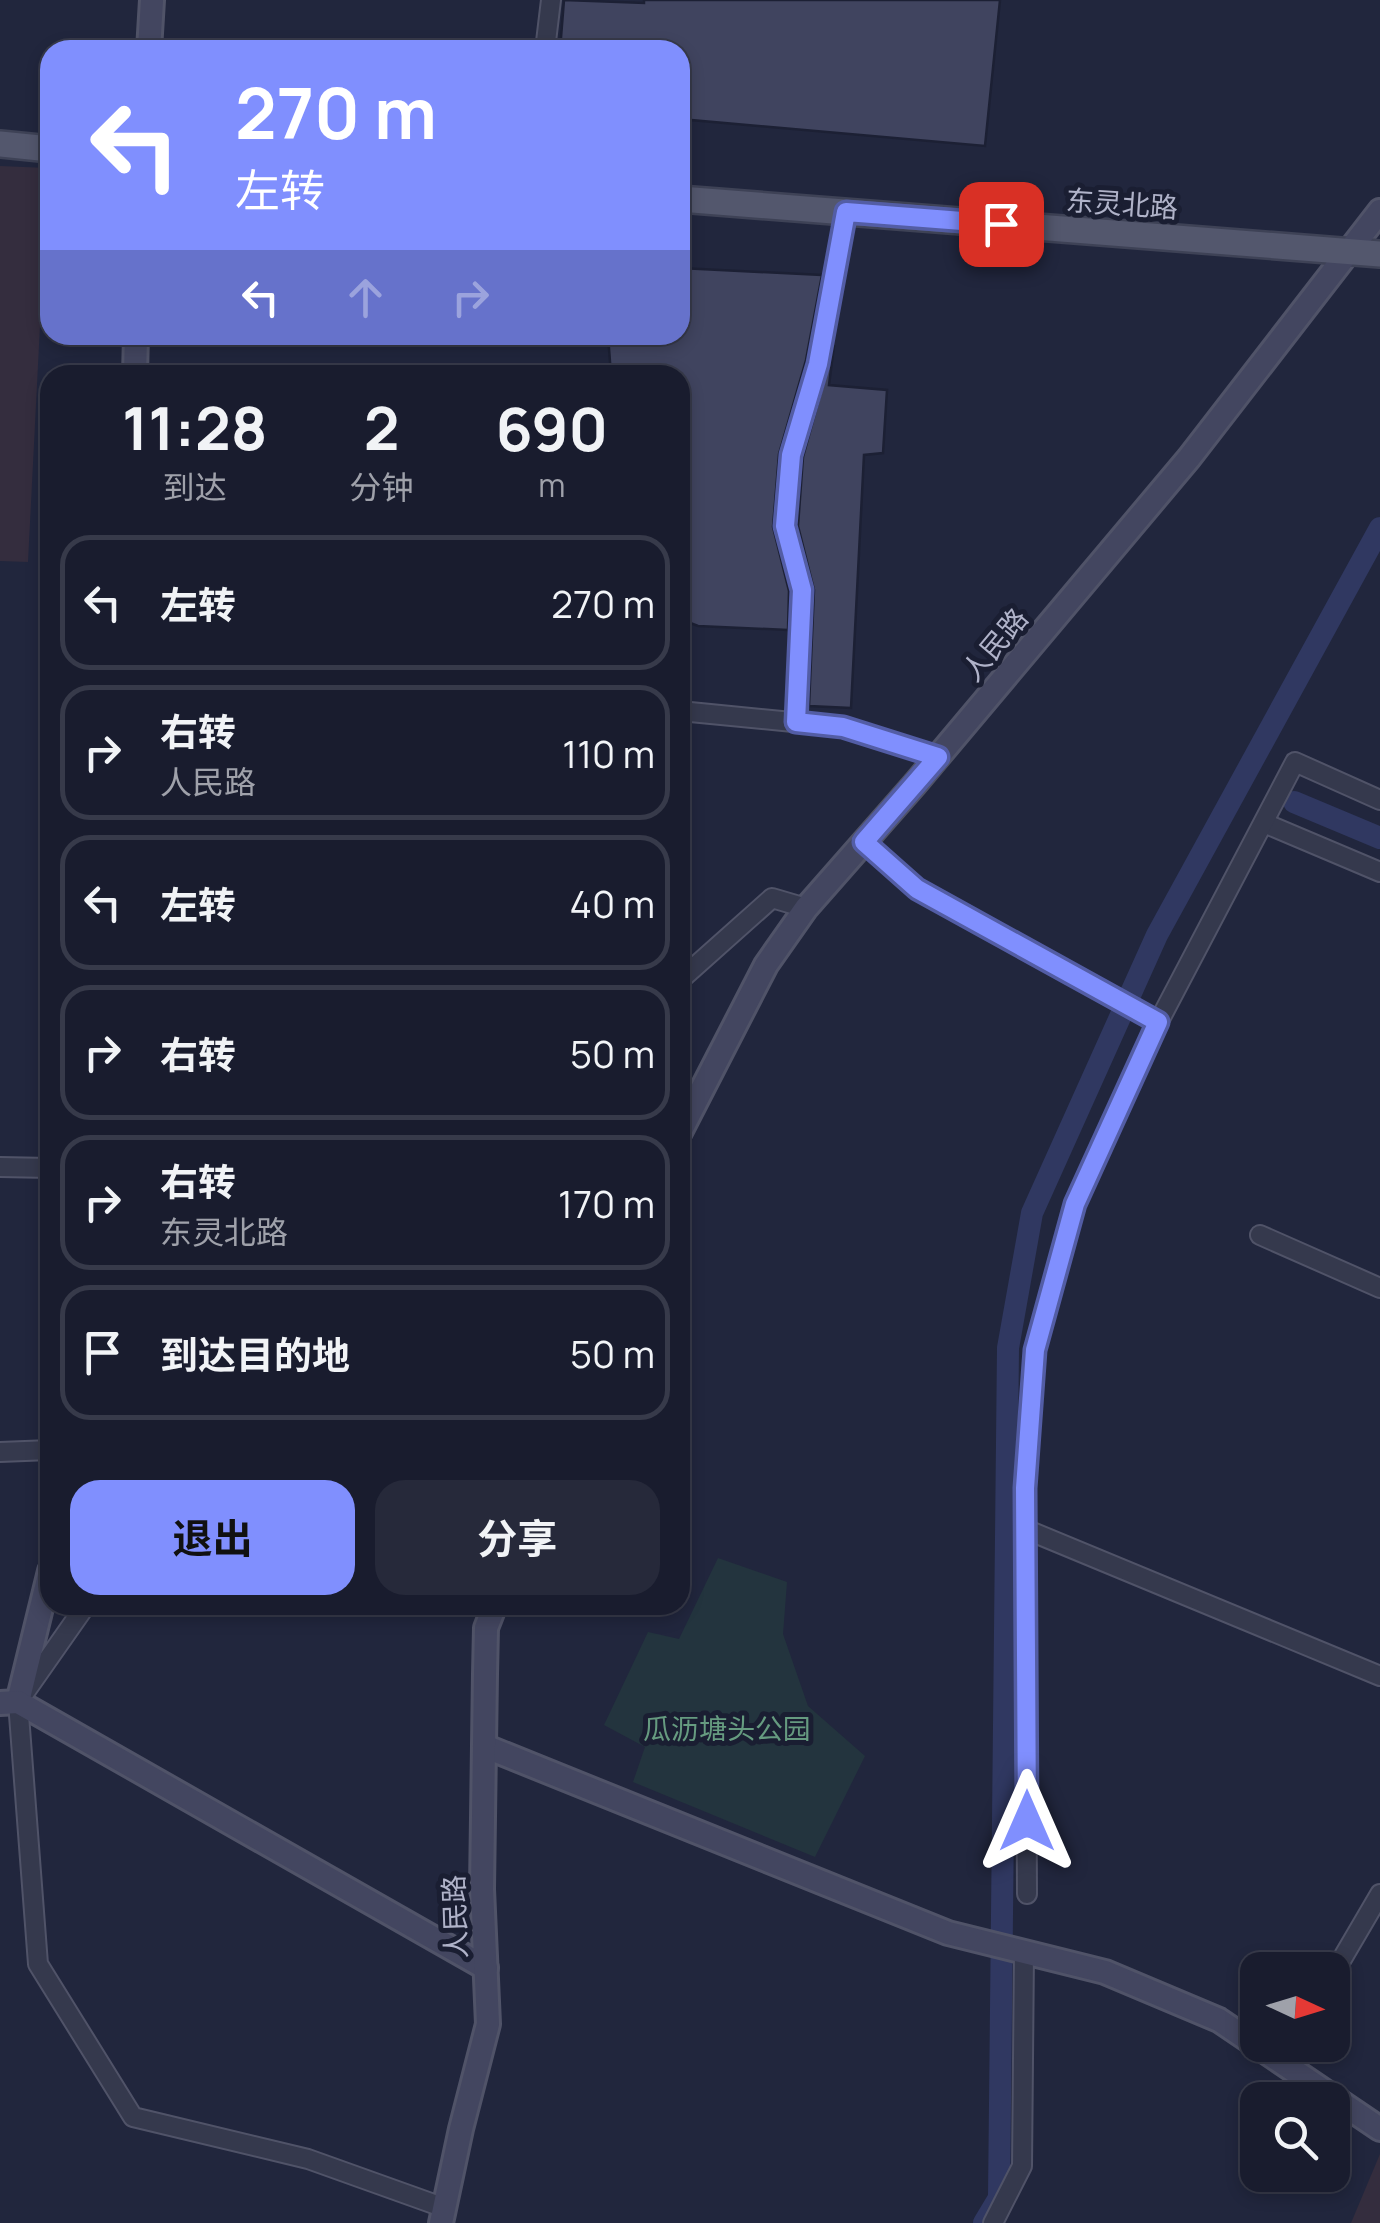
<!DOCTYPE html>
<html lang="zh">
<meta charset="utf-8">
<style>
body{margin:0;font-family:Manrope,"Noto Sans SC",sans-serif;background:#26293a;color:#f1f3f6;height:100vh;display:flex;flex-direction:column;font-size:38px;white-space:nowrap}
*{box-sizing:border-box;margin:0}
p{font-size:32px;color:#9fa1aa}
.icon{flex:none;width:55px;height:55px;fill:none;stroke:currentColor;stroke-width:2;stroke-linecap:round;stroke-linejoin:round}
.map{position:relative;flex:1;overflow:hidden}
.details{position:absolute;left:40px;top:365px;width:650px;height:1250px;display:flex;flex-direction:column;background:#191c2e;border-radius:30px;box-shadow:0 5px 15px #0003,0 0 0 2px #373a4a}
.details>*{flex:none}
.banner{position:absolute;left:40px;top:40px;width:650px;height:305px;border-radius:30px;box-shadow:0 5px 15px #0003,0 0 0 2px #373a4a;background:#808ffe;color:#fff;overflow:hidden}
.needle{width:65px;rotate:94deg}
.buttons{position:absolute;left:1240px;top:1952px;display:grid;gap:20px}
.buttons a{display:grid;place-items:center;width:110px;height:110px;border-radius:20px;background:#191c2e;box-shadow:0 5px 15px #0003,0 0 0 2px #373a4a;font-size:50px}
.pin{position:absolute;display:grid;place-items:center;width:85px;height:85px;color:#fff;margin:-42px;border-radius:20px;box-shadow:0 5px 15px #0006}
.me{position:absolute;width:110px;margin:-55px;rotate:0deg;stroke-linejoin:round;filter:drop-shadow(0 0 8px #0008)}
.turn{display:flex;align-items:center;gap:35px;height:210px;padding:0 30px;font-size:45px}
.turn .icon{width:130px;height:130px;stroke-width:2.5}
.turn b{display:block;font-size:70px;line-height:85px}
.lanes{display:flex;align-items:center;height:95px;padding:0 30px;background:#0003;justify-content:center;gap:50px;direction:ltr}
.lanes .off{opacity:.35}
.eta{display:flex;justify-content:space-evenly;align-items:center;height:170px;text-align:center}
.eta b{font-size:60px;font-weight:700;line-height:70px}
.action{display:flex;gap:20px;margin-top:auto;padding:20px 30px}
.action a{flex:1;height:115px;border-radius:30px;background:#808ffe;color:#111;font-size:40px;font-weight:700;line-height:115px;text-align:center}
.action a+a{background:#26293a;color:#f1f3f6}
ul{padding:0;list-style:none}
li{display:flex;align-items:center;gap:30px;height:135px;margin:0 20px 15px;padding:0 10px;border:5px solid #373a4a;border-radius:30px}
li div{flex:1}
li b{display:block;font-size:38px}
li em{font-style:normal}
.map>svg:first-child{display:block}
.medical{fill:#342d3e}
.green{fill:#23343e}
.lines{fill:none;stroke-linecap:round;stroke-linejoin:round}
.canal{stroke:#303861;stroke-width:22}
.building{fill:#40445f;stroke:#1c2034;stroke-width:2.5}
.street-casing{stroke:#505368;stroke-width:22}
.secondary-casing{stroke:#505368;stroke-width:28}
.primary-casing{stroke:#3e4256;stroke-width:30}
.street{stroke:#35394d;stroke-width:18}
.secondary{stroke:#434660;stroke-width:22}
.primary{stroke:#53576d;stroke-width:25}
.route-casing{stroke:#535da5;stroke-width:25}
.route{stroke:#808ffe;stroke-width:18}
.labels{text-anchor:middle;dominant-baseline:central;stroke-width:10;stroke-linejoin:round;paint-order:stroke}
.street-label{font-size:28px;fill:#b0b3c9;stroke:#1a1e32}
.park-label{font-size:28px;fill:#669b80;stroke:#1a1e32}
</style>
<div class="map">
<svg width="1380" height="2223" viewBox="0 0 1380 2223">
<rect width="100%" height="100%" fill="#21263d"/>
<!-- medical -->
<g class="medical">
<polygon points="0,166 48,168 28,562 0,561"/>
<polygon points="1380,2154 1380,2223 1351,2223"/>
</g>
<!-- green -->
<polygon class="green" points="718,1558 787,1582 783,1634 808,1706 865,1756 815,1857 633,1782 645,1747 604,1725 648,1632 679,1639"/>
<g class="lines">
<!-- canal -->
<g class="canal">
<polyline points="1294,802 1380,838"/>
<polyline points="984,2223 999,2198 1008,1348 1032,1213 1157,935 1380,528"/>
</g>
</g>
<!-- building -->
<g class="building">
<polygon points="564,0 644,3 644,0 1000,0 985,146 680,119 680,50 560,50"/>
<polygon points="680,268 822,275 806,360 779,454 773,527 789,591 788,630 698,626 680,619 680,375 611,375 608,335 680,335"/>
<polygon points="834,345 829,385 887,390 883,453 864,455 851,708 809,706 814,590 798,526 803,457"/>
</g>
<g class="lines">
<defs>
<g id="street">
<polyline points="545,50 551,0"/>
<polyline points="680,711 843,727 938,757"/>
<polyline points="796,723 802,590 785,527 791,455 818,363 846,212"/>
<polyline points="1264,823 1380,872"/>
<polyline points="865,842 917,889 1158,1023"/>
<polyline points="680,980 772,898 806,908"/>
<polyline points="0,1167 50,1168"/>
<polyline points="1260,1235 1380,1288"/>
<polyline points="0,1452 50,1450"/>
<polyline points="1025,1529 1380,1676"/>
<polyline points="86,1605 18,1702 38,1964 133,2117 308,2159 445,2208"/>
<polyline points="1027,1894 1025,1487 1035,1351 1075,1204 1158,1023 1295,762 1380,800"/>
<polyline points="1332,1976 1380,1894"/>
<polyline points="993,2223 1022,2166 1024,1952"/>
</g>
<g id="secondary">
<polyline points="149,50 152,0"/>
<polyline points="135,375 136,335"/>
<polyline points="680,1132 766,965 806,908 915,784 1189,458 1380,211"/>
<polyline points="18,1702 50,1571"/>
<polyline points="0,1703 18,1702 486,1968"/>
<polyline points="484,1746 948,1933 1105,1972 1219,2020 1380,2129"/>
<polyline points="441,2223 461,2129 488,2024 482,1889 485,1674 486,1628 495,1605"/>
</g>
<g id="primary">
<polyline points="0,144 50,149"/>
<polyline points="680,199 1380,254"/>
</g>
</defs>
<!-- street casing -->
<use href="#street" class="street-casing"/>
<!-- secondary casing -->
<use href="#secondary" class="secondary-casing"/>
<!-- primary casing -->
<use href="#primary" class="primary-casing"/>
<!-- street -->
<use href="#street" class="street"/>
<!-- secondary -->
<use href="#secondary" class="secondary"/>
<!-- primary -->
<use href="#primary" class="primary"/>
</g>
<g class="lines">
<defs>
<polyline id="route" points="1001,224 846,212 818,364 791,455 785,526 802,590 796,722 843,727 938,757 864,842 917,889 1158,1022 1075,1204 1035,1350 1025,1488 1027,1821"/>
</defs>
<!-- route casing -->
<use href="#route" class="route-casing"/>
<!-- route -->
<use href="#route" class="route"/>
</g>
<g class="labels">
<!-- street labels -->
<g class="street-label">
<text transform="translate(1122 203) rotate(4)">东灵北路</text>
<text transform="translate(994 644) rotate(-50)">人民路</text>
<text transform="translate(454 1917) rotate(-92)">人民路</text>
</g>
<!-- park labels -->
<g class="park-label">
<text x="727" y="1728">瓜沥塘头公园</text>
</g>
</g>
</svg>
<div class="buttons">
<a><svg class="needle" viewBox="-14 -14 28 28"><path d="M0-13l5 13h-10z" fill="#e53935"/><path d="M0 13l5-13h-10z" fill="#9fa1aa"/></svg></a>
<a><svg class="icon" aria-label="search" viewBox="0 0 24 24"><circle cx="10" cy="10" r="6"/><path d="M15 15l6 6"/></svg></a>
</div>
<div class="pin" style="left:1001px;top:224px;background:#d93025"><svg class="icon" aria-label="arrive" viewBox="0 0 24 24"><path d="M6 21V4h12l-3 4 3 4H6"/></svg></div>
<svg class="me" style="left:1027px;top:1821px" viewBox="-20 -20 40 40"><path d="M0-17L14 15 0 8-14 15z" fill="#808ffe" stroke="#fff" stroke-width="4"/></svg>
<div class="banner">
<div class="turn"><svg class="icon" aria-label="left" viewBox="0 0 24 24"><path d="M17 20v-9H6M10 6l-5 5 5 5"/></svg><div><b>270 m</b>左转</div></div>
<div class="lanes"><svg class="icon" aria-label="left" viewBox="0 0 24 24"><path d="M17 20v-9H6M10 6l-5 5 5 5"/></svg><svg class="icon off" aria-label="ahead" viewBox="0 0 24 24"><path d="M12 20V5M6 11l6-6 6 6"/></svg><svg class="icon off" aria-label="right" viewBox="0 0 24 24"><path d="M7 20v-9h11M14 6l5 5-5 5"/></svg></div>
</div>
<section class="details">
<div class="eta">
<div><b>11:28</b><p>到达</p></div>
<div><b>2</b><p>分钟</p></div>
<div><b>690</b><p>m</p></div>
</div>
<ul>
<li><svg class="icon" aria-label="left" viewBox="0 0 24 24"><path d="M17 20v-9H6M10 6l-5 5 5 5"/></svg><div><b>左转</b></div><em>270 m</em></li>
<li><svg class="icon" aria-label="right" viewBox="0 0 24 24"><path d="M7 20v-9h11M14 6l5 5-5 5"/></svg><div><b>右转</b><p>人民路</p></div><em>110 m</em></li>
<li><svg class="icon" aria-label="left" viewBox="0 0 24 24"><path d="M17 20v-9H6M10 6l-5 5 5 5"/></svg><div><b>左转</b></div><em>40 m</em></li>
<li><svg class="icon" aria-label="right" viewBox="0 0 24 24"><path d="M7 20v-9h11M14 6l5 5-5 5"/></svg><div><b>右转</b></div><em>50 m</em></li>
<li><svg class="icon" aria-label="right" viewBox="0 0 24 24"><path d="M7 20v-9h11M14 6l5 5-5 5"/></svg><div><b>右转</b><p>东灵北路</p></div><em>170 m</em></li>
<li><svg class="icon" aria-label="arrive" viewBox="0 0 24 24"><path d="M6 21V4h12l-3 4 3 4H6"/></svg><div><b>到达目的地</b></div><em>50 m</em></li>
</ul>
<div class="action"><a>退出</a><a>分享</a></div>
</section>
</div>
